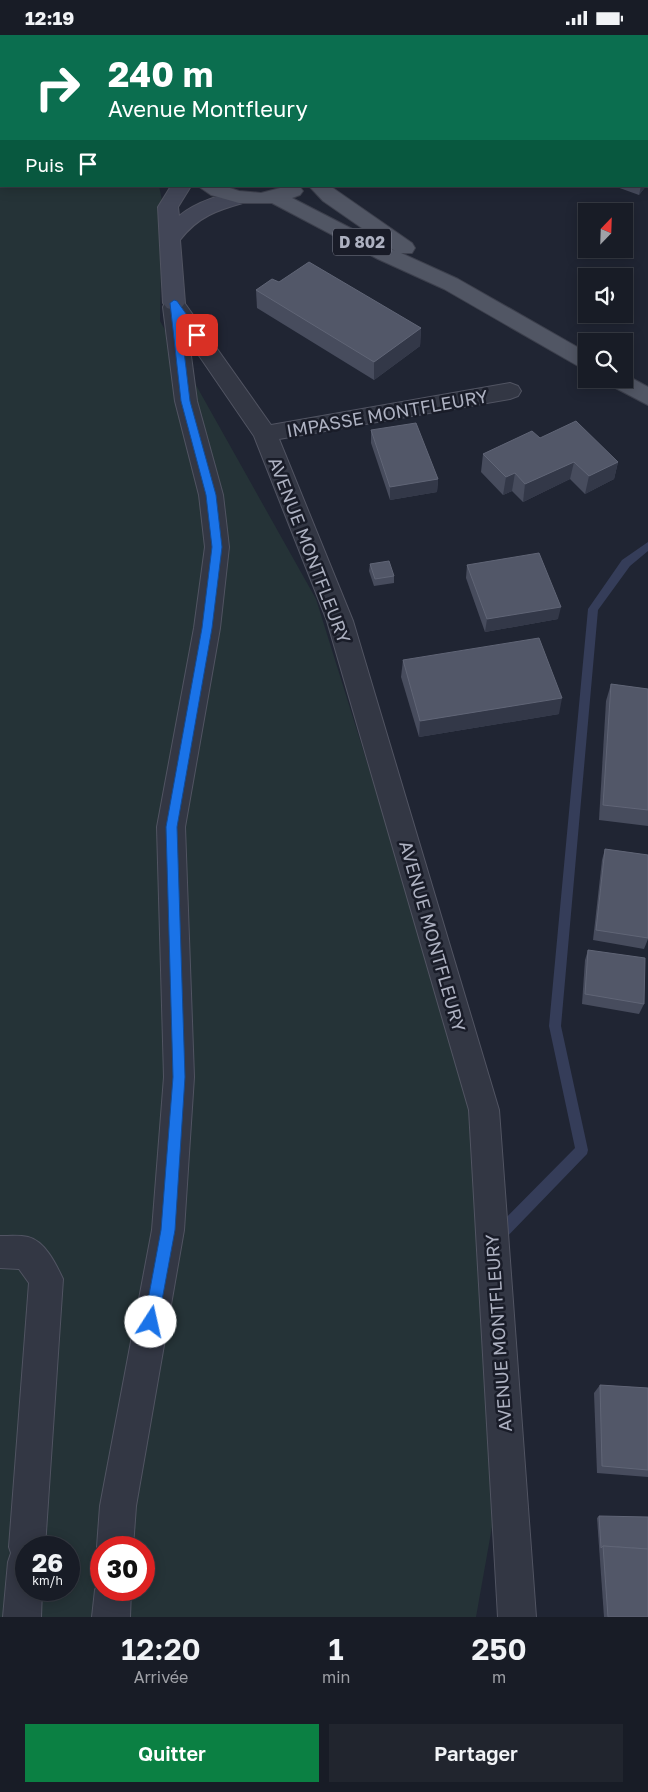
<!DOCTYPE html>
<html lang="fr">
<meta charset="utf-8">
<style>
body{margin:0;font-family:"Golos Text",sans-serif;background:#21252e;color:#f1f3f6;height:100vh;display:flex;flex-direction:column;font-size:19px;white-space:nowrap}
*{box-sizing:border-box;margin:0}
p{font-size:16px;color:#9fa1a7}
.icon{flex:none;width:28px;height:28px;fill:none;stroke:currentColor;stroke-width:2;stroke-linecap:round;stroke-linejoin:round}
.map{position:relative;height:1582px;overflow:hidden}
.drawer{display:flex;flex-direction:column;background:#181c26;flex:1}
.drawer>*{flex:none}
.guide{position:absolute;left:0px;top:0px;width:649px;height:152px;box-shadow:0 2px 12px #0003,0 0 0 1px #363a43;background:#0b6e4f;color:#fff;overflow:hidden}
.needle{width:32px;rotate:23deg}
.tools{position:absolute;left:578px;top:168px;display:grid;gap:10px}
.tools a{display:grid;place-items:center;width:55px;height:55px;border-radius:0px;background:#181c26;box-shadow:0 2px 12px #0003,0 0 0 1px #363a43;font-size:25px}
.speed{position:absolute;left:15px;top:1501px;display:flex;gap:10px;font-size:25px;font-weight:700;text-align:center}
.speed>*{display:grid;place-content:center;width:65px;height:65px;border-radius:50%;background:#181c26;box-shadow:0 2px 12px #0003,0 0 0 1px #363a43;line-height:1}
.speed small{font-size:12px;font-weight:400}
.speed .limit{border:8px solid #d22;background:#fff;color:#111}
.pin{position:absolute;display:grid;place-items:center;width:42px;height:42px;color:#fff;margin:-21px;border-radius:10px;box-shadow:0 2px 8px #0006}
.me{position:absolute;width:55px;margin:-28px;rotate:10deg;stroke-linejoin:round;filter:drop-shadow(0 0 4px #0008)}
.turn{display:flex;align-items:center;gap:18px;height:105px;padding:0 25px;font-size:22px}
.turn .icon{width:65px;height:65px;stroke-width:2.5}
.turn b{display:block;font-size:35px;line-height:42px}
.then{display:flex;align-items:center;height:48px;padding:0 25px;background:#0003;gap:10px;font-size:19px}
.eta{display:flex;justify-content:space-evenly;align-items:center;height:85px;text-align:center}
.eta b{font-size:30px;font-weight:600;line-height:35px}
.primary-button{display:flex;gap:10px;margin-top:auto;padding:10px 25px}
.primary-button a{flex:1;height:58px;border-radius:0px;background:#0b8043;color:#fff;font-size:20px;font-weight:600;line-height:58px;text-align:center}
.primary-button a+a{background:#21252e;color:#f1f3f6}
.status{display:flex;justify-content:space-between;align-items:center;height:35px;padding:0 25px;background:#181c26;direction:ltr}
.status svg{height:14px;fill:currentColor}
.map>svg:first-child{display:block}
.green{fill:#253337;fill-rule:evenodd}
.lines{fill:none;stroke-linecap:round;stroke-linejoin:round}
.stream{fill:#353d59;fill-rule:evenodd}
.street-casing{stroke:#515462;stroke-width:2}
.secondary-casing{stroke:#515462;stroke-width:2}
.primary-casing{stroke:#3d404d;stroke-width:2}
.street{fill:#333744;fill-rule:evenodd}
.secondary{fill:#424657;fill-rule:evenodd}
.primary{fill:#515664;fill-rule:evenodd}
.wall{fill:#474c5d}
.shaded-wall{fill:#333848}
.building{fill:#525768;stroke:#606576}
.route{fill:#1a73e8;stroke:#114b97}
.labels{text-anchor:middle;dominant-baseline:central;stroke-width:5;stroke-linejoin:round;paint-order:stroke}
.shield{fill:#191c28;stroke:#818493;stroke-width:1}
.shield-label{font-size:16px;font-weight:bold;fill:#adb1c1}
.street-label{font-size:18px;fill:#adb1c1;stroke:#191c28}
</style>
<div class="status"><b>12:19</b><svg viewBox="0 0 49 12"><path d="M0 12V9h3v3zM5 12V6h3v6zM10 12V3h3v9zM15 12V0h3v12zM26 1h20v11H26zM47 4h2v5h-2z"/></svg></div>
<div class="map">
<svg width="648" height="1582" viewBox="0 0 648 1582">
<rect width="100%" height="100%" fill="#202533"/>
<!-- green -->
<path class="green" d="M0,0L89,1H1V151H159L162,165L160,286L316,564L478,1083L508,1402L476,1582H0ZM26,1512H69V1555H26ZM101,1512H144V1555H101Z"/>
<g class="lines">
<!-- stream -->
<polygon class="stream" points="648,507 648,516 630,531 598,575 561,991 588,1115 587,1119 502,1207 497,1209 492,1207 490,1202 492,1197 575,1113 549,991 588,574 622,525"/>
<defs>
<g id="street">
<polygon points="481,0 500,0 501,1 482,1"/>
<polygon points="174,261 181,263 271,390 510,348 518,351 521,356 518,361 510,364 279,404 353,586 499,1075 536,1582 498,1582 469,1075 327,586 254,401 189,306 197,366 223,460 229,512 220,593 185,792 194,1042 184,1195 136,1471 133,1512 101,1512 101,1523 97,1512 100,1471 152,1195 164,1042 157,792 194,593 205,512 199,460 175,366 163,272 167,263"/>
<path d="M0,1201C9,1201 20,1200 28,1202C45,1206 56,1229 63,1244L45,1512H26V1555H42L41,1582H3L8,1527L11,1518L9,1512L29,1248L19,1234L0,1233Z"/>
<polygon points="101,1541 101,1555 131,1555 130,1582 92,1582 95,1555"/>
</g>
<path id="secondary" d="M171,151H191L178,172L179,181C193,169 228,154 246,159L249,163L246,167C218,175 198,181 180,205L185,268L181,273L174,275L167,273L163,268L158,172Z"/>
<g id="primary">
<polygon points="67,0 86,0 87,1 68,1"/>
<polygon points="198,151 224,151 239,156 261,158 288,151 300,152 303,156 300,160 292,163 395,216 323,166 309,151 330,151 412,208 415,213 412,218 401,218 458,244 586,317 586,333 578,331 444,254 378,224 272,168 239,168 211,160"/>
<polygon points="624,339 648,352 648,370 608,349 605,344 624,344"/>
</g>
</defs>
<!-- street casing -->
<use href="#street" class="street-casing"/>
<!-- secondary casing -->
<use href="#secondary" class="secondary-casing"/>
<!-- primary casing -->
<use href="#primary" class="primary-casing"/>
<!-- street -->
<use href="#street" class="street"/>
<!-- secondary -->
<use href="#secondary" class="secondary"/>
<!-- primary -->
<use href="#primary" class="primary"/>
</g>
<!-- wall -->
<g class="wall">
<polygon points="281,0 359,0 360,1 283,1"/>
<polygon points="399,0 443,0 443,1 401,1"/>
<polygon points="565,0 612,0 611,1 565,1"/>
<polygon points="614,151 646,151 639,160"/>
<polygon points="279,247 421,293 420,311 374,345 257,273 256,255"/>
<polygon points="371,395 438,444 437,457 390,465 371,408"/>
<polygon points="540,403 618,427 614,444 585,459 570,444 523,467 512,456 503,460 481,437 483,419"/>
<polygon points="370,529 394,541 394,548 374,551 369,536"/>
<polygon points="467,530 558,584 485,597 466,543"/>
<polygon points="403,625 559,679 419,702 401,642"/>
<polygon points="611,649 648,654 648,791 599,785 606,666"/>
<polygon points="605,814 648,820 648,904 644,914 593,905 602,825"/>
<polygon points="588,915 644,969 639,979 582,969 585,925"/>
<polygon points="600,1350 648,1353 648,1442 597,1438 594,1358"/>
<polygon points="599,1481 648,1582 604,1582 597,1483"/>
</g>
<!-- shaded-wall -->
<g class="shaded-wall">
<rect x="293" y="0" width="9" height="1"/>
<polygon points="423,0 443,0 443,1 421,1"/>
<polygon points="599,0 612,0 611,1 599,1"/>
<polygon points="641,151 646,151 639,160"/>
<polygon points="421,293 420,311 374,345 374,327"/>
<polygon points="574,427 570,444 523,467 525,449"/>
<polygon points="618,427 614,444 585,459 589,441"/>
<polygon points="515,438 512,456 503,460 506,442"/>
<polygon points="438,444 437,457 390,465 390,452"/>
<polygon points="561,572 558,584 485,597 487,584"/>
<polygon points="562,663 559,679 419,702 420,686"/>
</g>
<!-- building -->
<g class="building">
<polygon points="312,0 359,0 360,1 313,1"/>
<polygon points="576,0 593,0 591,1 580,1"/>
<polygon points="309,227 421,293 374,327 256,255 272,244 279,247"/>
<polygon points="576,386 618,427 589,441 574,427 525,449 515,438 506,442 483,419 532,396 540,403"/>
<polygon points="416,388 438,444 390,452 371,395"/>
<polygon points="539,518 561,572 487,584 467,530"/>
<polygon points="389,526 394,541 375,544 370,529"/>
<polygon points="539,603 562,663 420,686 403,625"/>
<polygon points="611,649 648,654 648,775 603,770"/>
<polygon points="605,814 648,820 648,903 596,895"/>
<polygon points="588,915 645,923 644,969 585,959"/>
<polygon points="600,1350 648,1353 648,1435 602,1431"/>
<polygon points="599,1481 648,1482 648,1514 603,1511 601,1513"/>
<polygon points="603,1511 648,1514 648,1582 608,1582"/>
</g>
<!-- route -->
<polygon class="route" points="174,265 177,266 201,300 193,303 180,283 190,366 216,460 222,512 212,593 177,792 185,1042 175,1195 158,1287 156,1292 151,1294 146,1292 144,1287 161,1195 173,1042 166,792 202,593 212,512 206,460 181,366 170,268"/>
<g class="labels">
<!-- shield labels -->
<rect class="shield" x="333" y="193.5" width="58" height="27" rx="4"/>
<g class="shield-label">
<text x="362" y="207">D 802</text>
</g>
<!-- street labels -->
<g class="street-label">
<text transform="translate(387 378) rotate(-10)">IMPASSE MONTFLEURY</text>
<text transform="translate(310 515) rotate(69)">AVENUE MONTFLEURY</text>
<text transform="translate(433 901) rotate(74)">AVENUE MONTFLEURY</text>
<text transform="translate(498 1298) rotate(-94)">AVENUE MONTFLEURY</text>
</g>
</g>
</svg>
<div class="tools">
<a><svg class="needle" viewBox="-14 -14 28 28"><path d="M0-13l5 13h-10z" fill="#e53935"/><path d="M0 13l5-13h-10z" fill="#9fa1a7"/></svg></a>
<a><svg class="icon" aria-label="sound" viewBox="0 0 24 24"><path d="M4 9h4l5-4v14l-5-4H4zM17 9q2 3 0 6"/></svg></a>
<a><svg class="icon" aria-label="search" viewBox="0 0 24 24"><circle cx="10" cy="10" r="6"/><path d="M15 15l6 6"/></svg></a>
</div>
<div class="speed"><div>26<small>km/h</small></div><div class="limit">30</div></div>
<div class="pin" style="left:197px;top:300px;background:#d93025"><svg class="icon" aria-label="arrive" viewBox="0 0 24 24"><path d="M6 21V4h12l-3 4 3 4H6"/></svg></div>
<svg class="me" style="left:151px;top:1287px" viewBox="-20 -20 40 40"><circle r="19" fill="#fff"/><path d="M0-13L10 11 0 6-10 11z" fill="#1a73e8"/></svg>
<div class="guide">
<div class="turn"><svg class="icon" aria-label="right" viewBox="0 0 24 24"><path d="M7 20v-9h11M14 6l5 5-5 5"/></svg><div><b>240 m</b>Avenue Montfleury</div></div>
<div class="then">Puis<svg class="icon" aria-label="arrive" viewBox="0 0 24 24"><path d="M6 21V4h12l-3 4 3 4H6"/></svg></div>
</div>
</div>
<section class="drawer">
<div class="eta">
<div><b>12:20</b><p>Arrivée</p></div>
<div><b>1</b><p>min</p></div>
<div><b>250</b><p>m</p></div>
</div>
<div class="primary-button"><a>Quitter</a><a>Partager</a></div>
</section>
